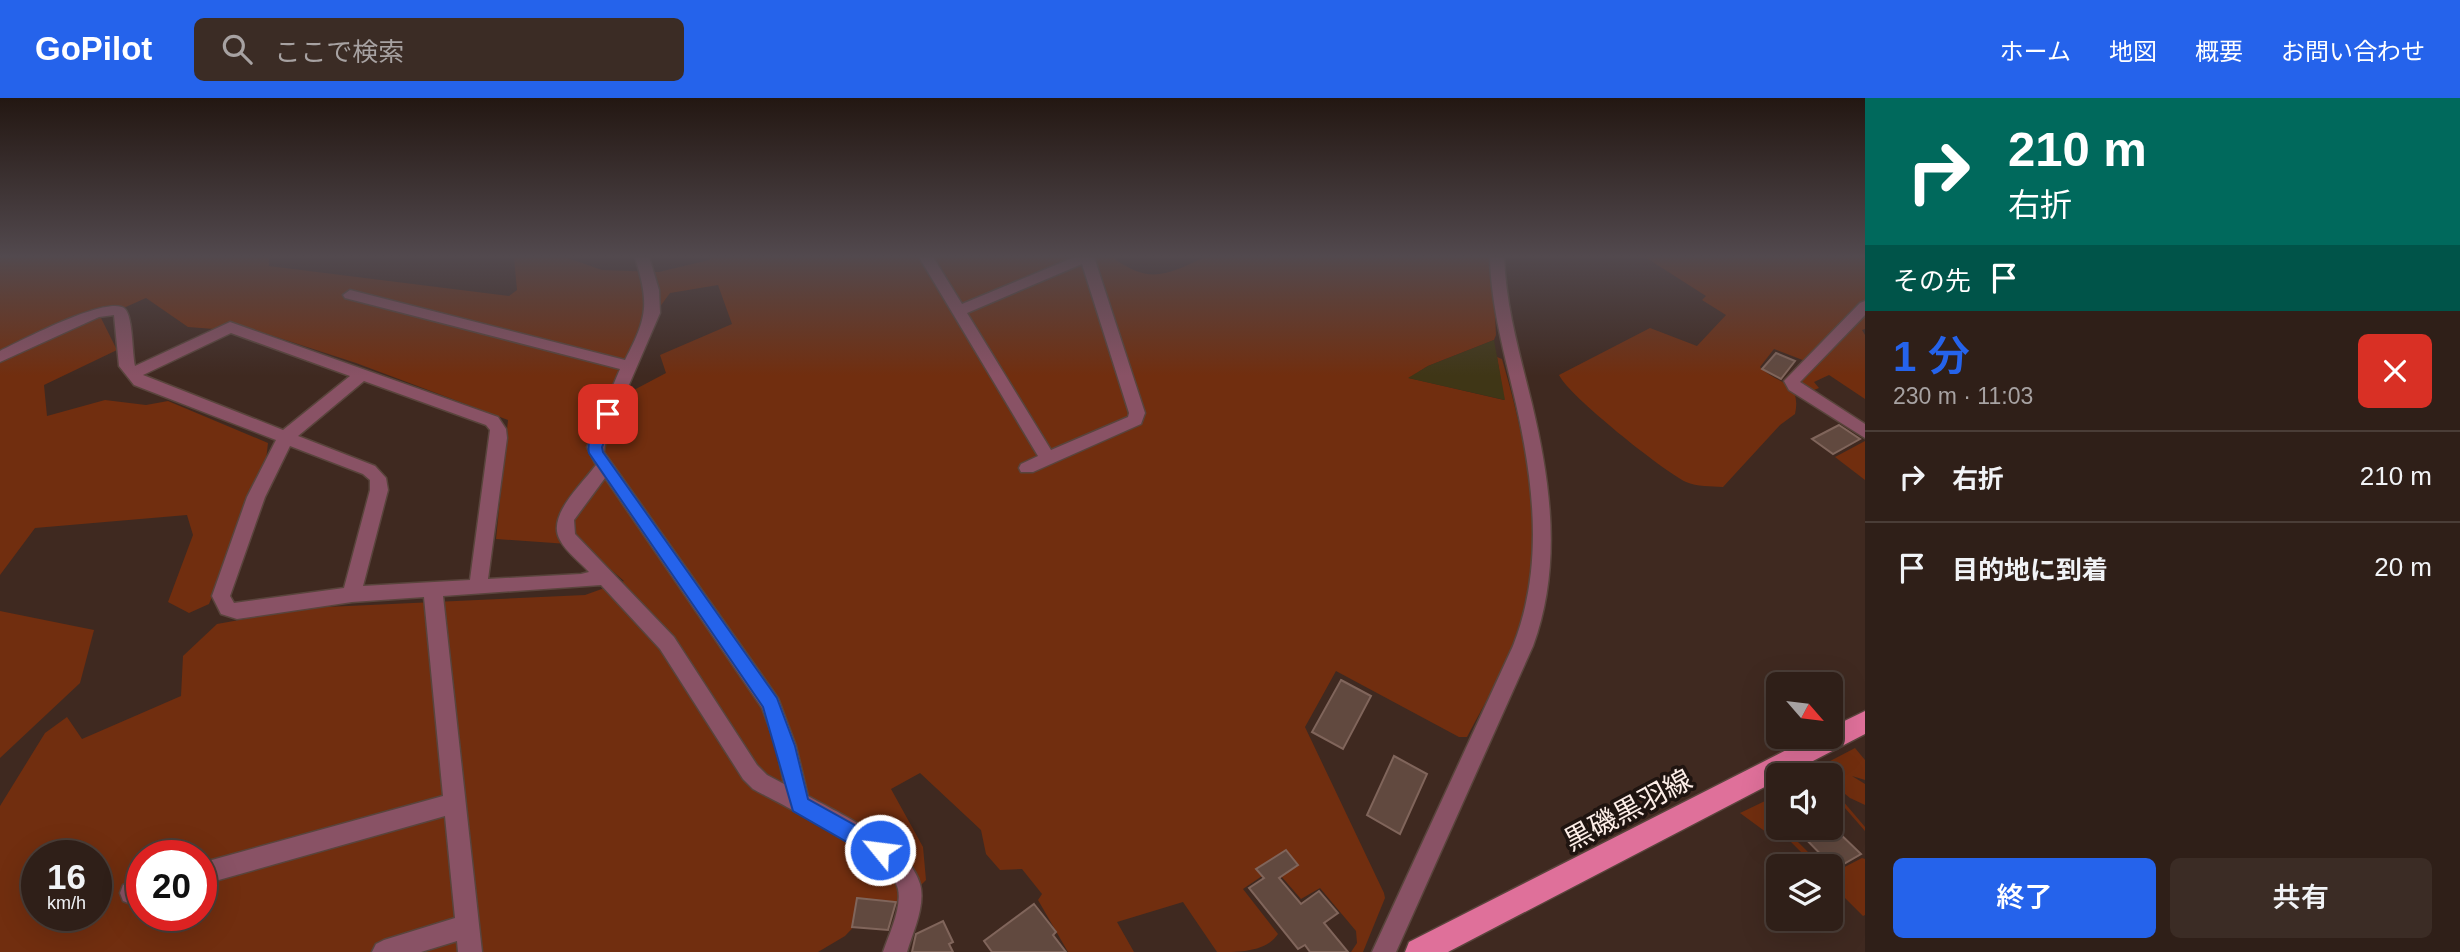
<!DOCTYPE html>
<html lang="ja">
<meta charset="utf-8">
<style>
body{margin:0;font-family:Arial,"Noto Sans JP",sans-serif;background:#3b2c25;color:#f1f3f6;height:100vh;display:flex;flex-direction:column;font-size:26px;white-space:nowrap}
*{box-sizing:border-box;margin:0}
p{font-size:23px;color:#a7a2a2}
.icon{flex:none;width:38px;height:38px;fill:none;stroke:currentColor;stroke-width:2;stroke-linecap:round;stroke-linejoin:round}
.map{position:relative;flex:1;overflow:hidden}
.side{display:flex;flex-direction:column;background:#2f1f18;width:595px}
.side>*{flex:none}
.hud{background:#00695c;color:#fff;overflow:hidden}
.needle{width:46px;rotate:118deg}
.fabs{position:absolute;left:1766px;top:574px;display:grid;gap:14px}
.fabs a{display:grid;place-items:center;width:77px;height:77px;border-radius:10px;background:#2f1f18;box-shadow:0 7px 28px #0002,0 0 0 2px #4a3d37;font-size:35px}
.speed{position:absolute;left:21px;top:742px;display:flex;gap:14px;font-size:35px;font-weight:700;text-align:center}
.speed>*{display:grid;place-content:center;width:91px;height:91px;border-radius:50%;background:#2f1f18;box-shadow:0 7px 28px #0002,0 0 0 2px #4a3d37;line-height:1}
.speed small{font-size:18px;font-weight:400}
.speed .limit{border:10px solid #d22;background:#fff;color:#111}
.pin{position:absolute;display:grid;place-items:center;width:60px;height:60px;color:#fff;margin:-30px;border-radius:14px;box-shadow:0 4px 10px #0006}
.me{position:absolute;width:77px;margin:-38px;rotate:299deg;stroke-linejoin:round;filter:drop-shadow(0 0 5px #0008)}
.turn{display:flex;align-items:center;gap:24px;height:147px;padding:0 28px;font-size:32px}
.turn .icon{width:91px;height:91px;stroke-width:2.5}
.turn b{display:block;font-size:49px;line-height:60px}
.then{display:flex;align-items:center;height:66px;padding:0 28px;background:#0003;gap:14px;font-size:26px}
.round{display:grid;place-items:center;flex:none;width:74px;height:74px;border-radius:10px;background:#3b2c25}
.headline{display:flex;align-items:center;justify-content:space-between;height:119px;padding:0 28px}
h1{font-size:42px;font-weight:600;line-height:52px;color:#2563eb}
.button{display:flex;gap:14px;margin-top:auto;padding:14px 28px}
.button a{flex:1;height:80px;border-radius:10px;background:#2563eb;color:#fff;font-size:28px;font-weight:600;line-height:80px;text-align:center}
.button a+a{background:#3b2c25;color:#f1f3f6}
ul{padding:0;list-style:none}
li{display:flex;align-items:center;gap:21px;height:91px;padding:0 28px;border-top:2px solid #4a3d37}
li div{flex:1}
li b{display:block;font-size:26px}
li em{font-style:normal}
header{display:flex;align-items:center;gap:42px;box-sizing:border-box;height:98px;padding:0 35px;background:#2563eb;color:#fff}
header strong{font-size:33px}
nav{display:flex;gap:38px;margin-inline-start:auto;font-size:24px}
.search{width:490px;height:63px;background:#3b2c25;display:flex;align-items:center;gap:18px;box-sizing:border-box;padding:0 24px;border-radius:10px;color:#a7a2a2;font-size:26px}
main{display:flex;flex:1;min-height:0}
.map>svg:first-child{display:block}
.green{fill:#712e0f;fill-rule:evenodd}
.sand{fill:#3f3616}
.building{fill:#61493f;stroke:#80655b;stroke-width:2}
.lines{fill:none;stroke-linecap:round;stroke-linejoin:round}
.minor-casing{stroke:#59443c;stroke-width:3}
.major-casing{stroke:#59443c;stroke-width:3}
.minor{fill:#895265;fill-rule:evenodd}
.major{fill:#df709a;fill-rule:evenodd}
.route{fill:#2563eb;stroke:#184099;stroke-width:2}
.labels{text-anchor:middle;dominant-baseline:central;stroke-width:7;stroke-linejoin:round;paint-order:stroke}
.near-street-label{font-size:28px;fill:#fcede7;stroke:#1f1410}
</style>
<header>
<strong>GoPilot</strong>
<div class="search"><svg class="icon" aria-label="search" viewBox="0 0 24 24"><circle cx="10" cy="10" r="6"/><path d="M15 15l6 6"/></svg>ここで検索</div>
<nav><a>ホーム</a><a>地図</a><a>概要</a><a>お問い合わせ</a></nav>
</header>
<main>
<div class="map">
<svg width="1865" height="854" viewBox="0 0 1865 854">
<rect width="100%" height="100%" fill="#3f2920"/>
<!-- green -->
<g class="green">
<path d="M0,159H269V168L509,198L517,192L514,159H565L602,172L659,174L709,162L710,159H1112C1150,187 1166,177 1205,159H1492L1496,237L1494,242L1428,268L1409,280L1504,302L1497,259L1502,261C1521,326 1549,442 1529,508C1515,554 1489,597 1467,639H1459L1336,573L1305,629L1384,795L1385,800L1363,854H1351L1357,845L1356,833L1320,790L1301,801L1274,770L1243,791L1278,836C1266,854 1239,854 1217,854L1183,804L1117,824L1134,854H1068L1038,802L1042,796L1022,771L1000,772L986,756L981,732L920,675L891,691L923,749L926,782L912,796L894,808L866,816L845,838L818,854H0V708L45,635L67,619L82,641L181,598L183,558L217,526L305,510L585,497L624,483L582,447L496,441L508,322L356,265L264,235L188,229L146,200L101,220L117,252L44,287L47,318L105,302L146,307L168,303L268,345L265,371L209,506L189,515L168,504L193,437L187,417L35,430L0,477ZM718,187L732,226L660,257L666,275L632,293H613L648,225L670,195ZM37,758H96V817H37ZM142,758H201V817H142Z"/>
<path d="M1645,159H1865V231L1862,232L1865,237V301L1829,277L1814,284L1819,290L1809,294L1797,283L1813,266L1774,251L1760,269C1778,287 1802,283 1795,316L1780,327L1723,389C1711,388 1697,389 1686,384C1662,372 1569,298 1559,277L1650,230L1697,248L1726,217L1702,202L1706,198Z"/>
<polygon points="1865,343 1865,382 1835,359"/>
<polygon points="0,513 94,532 80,585 0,660"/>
<polygon points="1855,650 1865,662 1865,682 1852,678 1865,686 1865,707 1850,700 1834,687 1831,689 1865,729 1865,733 1831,694 1830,677 1818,677 1813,672"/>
<polygon points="1765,703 1778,717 1778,730 1789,730 1787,733 1822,768 1815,768 1791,744 1774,740 1740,715"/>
<polygon points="1862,760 1865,761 1865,817 1863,818 1830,785 1831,776"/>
</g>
<!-- sand -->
<polygon class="sand" points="1494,242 1505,302 1408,280 1428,268"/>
<!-- building -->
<g class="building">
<polygon points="1776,255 1795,263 1781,281 1762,271"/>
<polygon points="1839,327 1860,341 1833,356 1812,341"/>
<polygon points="1341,582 1371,598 1343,651 1312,634"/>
<polygon points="1394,658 1427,676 1400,736 1367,717"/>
<polygon points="1795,730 1834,730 1861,756 1835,771"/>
<polygon points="1286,752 1298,767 1279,780 1301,806 1319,793 1338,815 1324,825 1348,854 1310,854 1305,847 1298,851 1249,790 1264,780 1256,771"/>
<polygon points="857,800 896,804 888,832 852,829"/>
<polygon points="1034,806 1056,834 1053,837 1066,854 992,854 984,843"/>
<polygon points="943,823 953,844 949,846 953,854 912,854 916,836"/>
</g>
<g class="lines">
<defs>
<g id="minor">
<path d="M635,159H649L659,192L660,215L606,340L604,354L778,600L796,648L808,698C840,716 910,747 920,786C926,807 913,834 907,854H883C889,836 902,810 898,791C893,761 780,706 753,691L743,681L660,551L601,487L443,498L482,854H458L457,843L421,854H372L376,846L384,842L455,820L445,718L201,787V765L443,698L424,499L352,504L237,521L221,516L212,498L247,399L276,342L134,287L119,268L114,217L99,219L0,264V253C19,244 109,196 125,211C133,219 132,255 135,268L230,224L498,319L506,331L507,340L488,481L581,476L589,474C580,464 566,454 560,442C546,418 582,386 596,367L587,349L620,271L345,200L343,197L350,192L625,262C648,218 649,206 635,159ZM231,235L350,278L283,332L143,277ZM364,283L486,327L490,332L470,482L363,488L388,392L386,380L375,368L298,338ZM290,348L363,376L370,382V392L344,490L234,505L230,498L265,399ZM605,380L762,610L776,648L784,686L767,677L757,667L674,539L575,436L574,422Z"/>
<path d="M919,159H933L962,206L1075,159H1094L1145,315L1141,326L1033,374H1021L1019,370L1021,366L1038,358ZM1082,166L1129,315L1128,319L1051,352L967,215Z"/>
<path d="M1490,159H1504C1506,210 1520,257 1532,306C1551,386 1562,469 1533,548L1396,854H1372L1513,548C1544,470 1534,386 1516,306C1505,257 1491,210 1490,159Z"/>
<polygon points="1865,203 1865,217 1800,284 1865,326 1865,340 1789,292 1784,283 1860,205"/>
<polygon points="142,781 142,803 131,806 123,803 120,795 123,787"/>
</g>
<polygon id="major" points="1865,613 1865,636 1786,677 1778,677 1778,682 1448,854 1405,854 1409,844 1812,639 1830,639 1830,630"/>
</defs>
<!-- minor casing -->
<use href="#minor" class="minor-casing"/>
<!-- major casing -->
<use href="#major" class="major-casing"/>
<!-- minor -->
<use href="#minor" class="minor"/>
<!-- major -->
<use href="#major" class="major"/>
</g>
<!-- sky -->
<linearGradient id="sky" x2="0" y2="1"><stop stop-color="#231712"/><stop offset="0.57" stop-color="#52494e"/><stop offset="1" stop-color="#52494e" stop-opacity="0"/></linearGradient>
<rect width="1865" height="278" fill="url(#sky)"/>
<!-- route -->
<path class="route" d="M608,311L616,316L602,349L603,354L777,600L795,648L808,701L887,745L890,752L887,759L880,762L873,759L793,713L763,609L589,355C586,344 598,315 608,311Z"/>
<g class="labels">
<!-- near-street labels -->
<g class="near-street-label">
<text transform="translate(1628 712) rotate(-28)">黒磯黒羽線</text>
</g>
</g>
</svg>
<div class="fabs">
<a><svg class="needle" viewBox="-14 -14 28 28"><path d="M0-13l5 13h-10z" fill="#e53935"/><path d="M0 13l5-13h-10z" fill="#a7a2a2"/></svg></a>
<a><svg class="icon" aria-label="sound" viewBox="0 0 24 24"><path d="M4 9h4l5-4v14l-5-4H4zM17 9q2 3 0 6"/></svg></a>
<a><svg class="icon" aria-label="layers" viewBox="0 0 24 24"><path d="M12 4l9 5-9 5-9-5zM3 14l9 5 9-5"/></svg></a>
</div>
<div class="speed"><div>16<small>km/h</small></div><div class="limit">20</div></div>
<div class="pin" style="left:608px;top:316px;background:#d93025"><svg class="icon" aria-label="arrive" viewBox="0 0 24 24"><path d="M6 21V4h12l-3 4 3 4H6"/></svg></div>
<svg class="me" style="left:880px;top:752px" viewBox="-20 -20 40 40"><circle r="17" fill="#2563eb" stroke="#fff" stroke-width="3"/><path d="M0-11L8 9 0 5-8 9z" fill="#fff"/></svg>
</div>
<section class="side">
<div class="hud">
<div class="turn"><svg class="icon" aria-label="right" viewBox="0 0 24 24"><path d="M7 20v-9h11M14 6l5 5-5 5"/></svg><div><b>210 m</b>右折</div></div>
<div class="then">その先<svg class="icon" aria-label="arrive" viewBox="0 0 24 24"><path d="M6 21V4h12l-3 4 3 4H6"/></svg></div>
</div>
<div class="headline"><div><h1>1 分</h1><p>230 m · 11:03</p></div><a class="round" style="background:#d93025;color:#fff"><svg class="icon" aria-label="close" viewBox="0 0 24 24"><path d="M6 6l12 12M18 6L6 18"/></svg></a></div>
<ul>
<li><svg class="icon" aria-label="right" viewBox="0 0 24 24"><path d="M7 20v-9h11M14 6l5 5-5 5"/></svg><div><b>右折</b></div><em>210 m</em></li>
<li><svg class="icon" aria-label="arrive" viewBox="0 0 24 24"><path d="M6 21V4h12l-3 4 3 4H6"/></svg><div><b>目的地に到着</b></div><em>20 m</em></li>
</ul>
<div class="button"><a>終了</a><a>共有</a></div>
</section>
</main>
